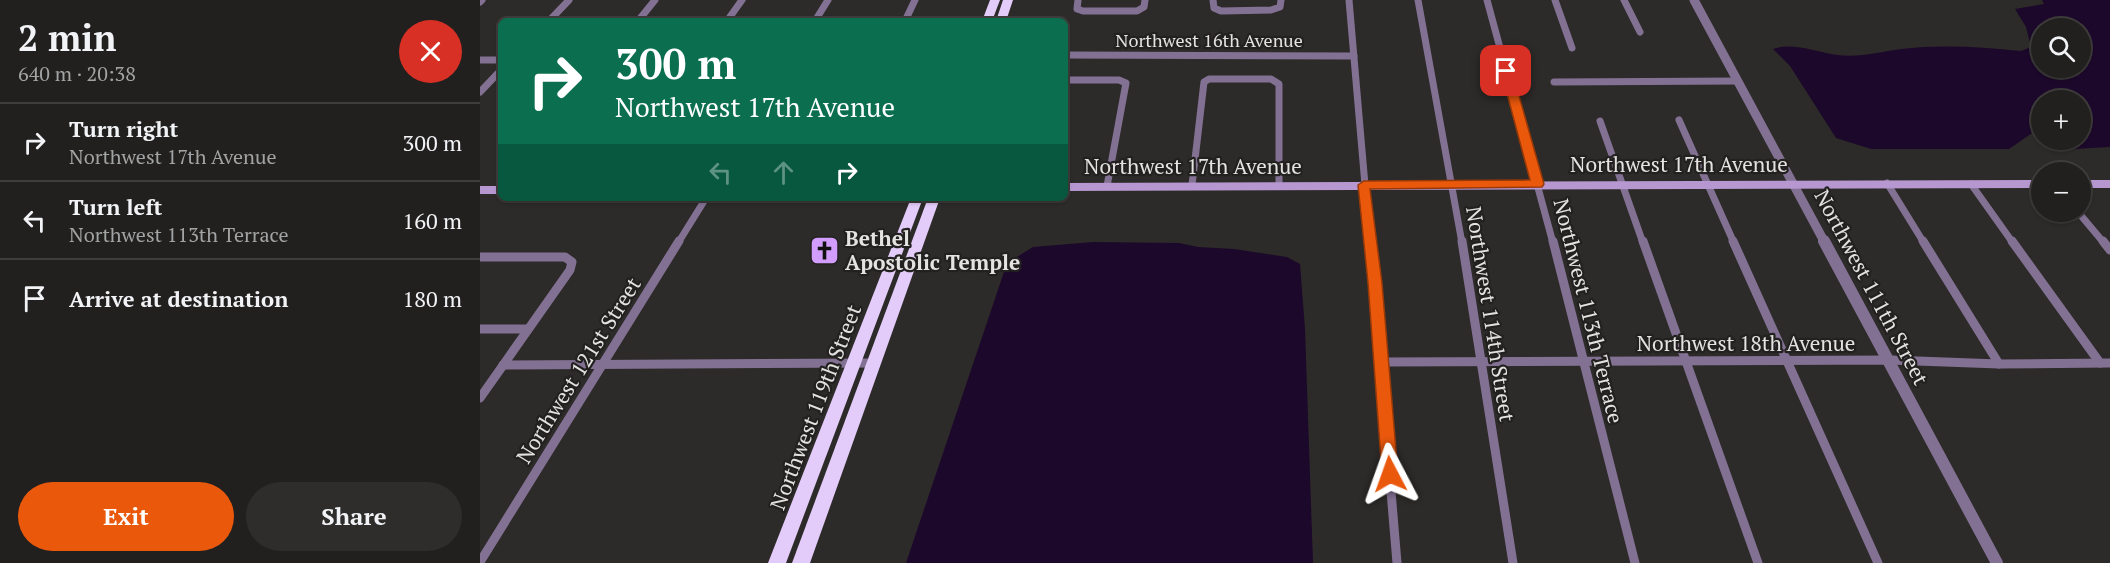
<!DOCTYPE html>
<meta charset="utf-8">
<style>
body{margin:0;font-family:"PT Serif",serif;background:#2e2d2c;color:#f1f3f6;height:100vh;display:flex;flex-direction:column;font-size:22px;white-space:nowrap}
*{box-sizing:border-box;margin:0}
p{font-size:20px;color:#a2a3a4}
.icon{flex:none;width:33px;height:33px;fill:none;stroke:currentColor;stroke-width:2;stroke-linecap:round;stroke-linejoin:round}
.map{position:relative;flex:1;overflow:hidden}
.side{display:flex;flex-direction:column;background:#22201f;width:480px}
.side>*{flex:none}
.banner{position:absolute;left:18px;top:18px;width:570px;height:183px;border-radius:9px;box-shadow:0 2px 4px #0004,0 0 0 2px #3f3e3d;background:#0b6e4f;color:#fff;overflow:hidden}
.fabs{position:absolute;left:1551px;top:18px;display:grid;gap:12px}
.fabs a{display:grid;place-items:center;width:60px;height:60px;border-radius:50%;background:#22201f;box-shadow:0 2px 4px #0004,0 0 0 2px #3f3e3d;font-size:30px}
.pin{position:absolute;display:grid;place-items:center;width:51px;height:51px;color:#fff;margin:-26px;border-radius:12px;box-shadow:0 3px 9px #0006}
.me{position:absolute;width:66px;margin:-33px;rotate:356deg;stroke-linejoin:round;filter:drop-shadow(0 0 4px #0008)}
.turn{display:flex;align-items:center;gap:21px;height:126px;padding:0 18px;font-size:27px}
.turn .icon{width:78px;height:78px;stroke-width:2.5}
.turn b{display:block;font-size:42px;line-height:51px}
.lanes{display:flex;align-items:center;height:57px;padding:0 18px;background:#0003;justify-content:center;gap:30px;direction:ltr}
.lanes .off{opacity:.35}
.round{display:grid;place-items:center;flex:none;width:63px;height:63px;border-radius:32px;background:#2e2d2c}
.overview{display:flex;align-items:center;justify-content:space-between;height:102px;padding:0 18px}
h1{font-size:36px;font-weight:700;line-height:45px}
.primary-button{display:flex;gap:12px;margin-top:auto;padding:12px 18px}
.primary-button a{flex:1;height:69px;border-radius:36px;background:#ea580c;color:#fff;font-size:24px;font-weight:700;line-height:69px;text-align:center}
.primary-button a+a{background:#2e2d2c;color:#f1f3f6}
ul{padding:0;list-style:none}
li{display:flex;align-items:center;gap:18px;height:78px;padding:0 18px;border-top:2px solid #3f3e3d}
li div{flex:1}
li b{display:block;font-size:22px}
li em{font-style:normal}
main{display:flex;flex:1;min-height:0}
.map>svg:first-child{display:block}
.water{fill:#1c082a;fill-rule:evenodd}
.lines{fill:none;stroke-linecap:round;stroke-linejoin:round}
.minor-far1{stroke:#837194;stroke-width:7}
.minor{stroke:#837194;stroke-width:9}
.tertiary-far1{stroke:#837194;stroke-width:9}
.tertiary{stroke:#837194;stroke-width:12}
.secondary{fill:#b697d0;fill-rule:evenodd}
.trunk{fill:#e4ccfa;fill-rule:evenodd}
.route{fill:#ea580c;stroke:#983908;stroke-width:1.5}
.labels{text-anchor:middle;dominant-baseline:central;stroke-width:4.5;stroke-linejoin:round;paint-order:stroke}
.far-street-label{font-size:18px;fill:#e4e3e2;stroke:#232120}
.street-label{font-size:21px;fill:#e4e3e2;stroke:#232120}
.poi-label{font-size:21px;font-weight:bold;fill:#e4e3e2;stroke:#232120;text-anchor:start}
</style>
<main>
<section class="side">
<div class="overview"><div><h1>2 min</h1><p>640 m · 20:38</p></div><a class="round" style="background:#d93025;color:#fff"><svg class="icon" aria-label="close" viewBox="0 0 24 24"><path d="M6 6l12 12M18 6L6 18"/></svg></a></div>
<ul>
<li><svg class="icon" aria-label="right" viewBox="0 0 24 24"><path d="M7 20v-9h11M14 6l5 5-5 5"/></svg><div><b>Turn right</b><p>Northwest 17th Avenue</p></div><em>300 m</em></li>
<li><svg class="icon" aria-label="left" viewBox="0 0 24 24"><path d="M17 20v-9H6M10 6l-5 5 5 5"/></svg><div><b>Turn left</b><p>Northwest 113th Terrace</p></div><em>160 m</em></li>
<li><svg class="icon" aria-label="arrive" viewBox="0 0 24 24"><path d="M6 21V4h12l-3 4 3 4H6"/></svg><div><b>Arrive at destination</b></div><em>180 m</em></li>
</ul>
<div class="primary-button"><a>Exit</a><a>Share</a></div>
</section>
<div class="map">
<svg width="1630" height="563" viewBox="0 0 1630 563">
<rect width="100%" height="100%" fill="#2d2b29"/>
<!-- water -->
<g class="water">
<path d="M1562,0H1630V147L1576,150L1577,140H1600V100H1562L1561,127L1529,149H1391L1356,138L1310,66L1293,49C1312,42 1337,52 1357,55C1379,58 1399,52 1421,49C1460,44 1502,47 1541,51L1551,47L1546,27L1535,9L1564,4ZM1562,28H1600V68H1562Z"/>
<polygon points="613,242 699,243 718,247 754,249 807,257 820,264 825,329 833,563 426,563 527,263 553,247"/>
</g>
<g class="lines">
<!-- minor-far1 -->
<g class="minor-far1">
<polyline points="598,0 597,9 603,11 657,11 664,7 665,0"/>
<polyline points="733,0 734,8 741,11 791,10 800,7 801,0"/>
<polyline points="869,0 890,243"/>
<polyline points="938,0 982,243"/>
<polyline points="1007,0 1073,243"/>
<polyline points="1075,0 1092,48"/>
<polyline points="1144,0 1160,32"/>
<polyline points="0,2 2,0"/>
<polyline points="69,21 89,0"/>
<polyline points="158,21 175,0"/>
<polyline points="247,21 262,0"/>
<polyline points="335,21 348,0"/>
<polyline points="425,21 435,0"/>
<polyline points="585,55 874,56"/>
<polyline points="0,60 21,60"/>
<polyline points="585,80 639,80 646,83 627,186"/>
<polyline points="1074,82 1258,81"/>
<polyline points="0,92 21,70"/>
<polyline points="1199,120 1254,243"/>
<polyline points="1120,121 1163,243"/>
<polyline points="1407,183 1444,243"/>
<polyline points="1491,184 1533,243"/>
<polyline points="712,185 724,82 729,79 791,79 799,84 799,185"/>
<polyline points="1598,212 1624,243"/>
<polyline points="198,243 226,198"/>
</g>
<!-- minor -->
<g class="minor">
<polyline points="890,241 917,563"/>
<polyline points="982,241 1033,563"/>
<polyline points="1073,241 1155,563"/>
<polyline points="1163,241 1278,563"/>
<polyline points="1253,241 1398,563"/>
<polyline points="1443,241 1519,364"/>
<polyline points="1532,241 1620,363"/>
<polyline points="1623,241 1630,250"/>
<polyline points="0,257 85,257 92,262 90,270 0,398"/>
<polyline points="0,329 48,329"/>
<polyline points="901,362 1410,360 1519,364 1630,363"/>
<polyline points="23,365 394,363"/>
<polyline points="0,562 199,241"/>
</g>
<!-- tertiary-far1 -->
<polyline class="tertiary-far1" points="1214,0 1345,243"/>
<!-- tertiary -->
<polyline class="tertiary" points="1344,241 1517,563"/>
<!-- secondary -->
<g class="secondary">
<polygon points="1562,180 1562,188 585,191 585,183"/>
<rect x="1600" y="180" width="30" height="8"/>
<rect x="0" y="186" width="21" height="8"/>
</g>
<!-- trunk -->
<g class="trunk">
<polygon points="510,0 520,0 512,21 502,21"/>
<polygon points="523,0 533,0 526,21 516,21"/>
<polygon points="431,198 443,198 306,563 288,563"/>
<polygon points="448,198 460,198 330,563 312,563"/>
</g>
</g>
<!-- route -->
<polygon class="route" points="1026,68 1032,71 1064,184 1062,187 890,189 902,283 918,474 916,479 910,481 904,479 902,474 888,283 878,185 884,181 1050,180 1021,71"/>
<!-- icons -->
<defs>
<symbol id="church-square" viewBox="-11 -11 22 22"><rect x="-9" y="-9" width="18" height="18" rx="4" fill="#d29dfd" stroke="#232120"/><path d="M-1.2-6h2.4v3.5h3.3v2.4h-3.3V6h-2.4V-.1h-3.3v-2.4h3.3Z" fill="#111"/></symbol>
</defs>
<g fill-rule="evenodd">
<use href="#church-square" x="328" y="234" width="33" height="33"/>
</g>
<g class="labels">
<!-- far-street labels -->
<g class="far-street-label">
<text x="729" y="40">Northwest 16th Avenue</text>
</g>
<!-- street labels -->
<g class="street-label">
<text x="1199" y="164">Northwest 17th Avenue</text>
<text x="713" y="166">Northwest 17th Avenue</text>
<text transform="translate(1392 287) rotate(62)">Northwest 111th Street</text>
<text transform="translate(1109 311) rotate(76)">Northwest 113th Terrace</text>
<text transform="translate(1011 314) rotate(81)">Northwest 114th Street</text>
<text x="1266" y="343">Northwest 18th Avenue</text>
<text transform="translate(98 370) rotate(-58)">Northwest 121st Street</text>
<text transform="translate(335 407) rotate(-69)">Northwest 119th Street</text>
</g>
<!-- poi labels -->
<g class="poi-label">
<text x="365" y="238">Bethel<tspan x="365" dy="24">Apostolic Temple</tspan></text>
</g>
</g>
</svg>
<div class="fabs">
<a><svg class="icon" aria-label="search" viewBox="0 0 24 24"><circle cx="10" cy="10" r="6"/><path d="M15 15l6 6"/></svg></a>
<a>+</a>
<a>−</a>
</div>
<div class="pin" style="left:1026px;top:71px;background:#d93025"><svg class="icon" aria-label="arrive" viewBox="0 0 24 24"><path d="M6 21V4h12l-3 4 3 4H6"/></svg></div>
<svg class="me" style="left:910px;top:474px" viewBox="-20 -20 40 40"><path d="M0-17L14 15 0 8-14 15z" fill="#ea580c" stroke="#fff" stroke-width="4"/></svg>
<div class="banner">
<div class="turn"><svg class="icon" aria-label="right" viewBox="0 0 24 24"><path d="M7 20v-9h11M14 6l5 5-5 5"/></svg><div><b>300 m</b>Northwest 17th Avenue</div></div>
<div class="lanes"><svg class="icon off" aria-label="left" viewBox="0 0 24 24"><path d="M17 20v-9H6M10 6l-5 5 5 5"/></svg><svg class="icon off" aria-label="ahead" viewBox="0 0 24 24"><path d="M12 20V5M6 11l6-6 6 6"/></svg><svg class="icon" aria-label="right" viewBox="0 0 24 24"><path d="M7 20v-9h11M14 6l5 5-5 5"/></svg></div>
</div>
</div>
</main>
